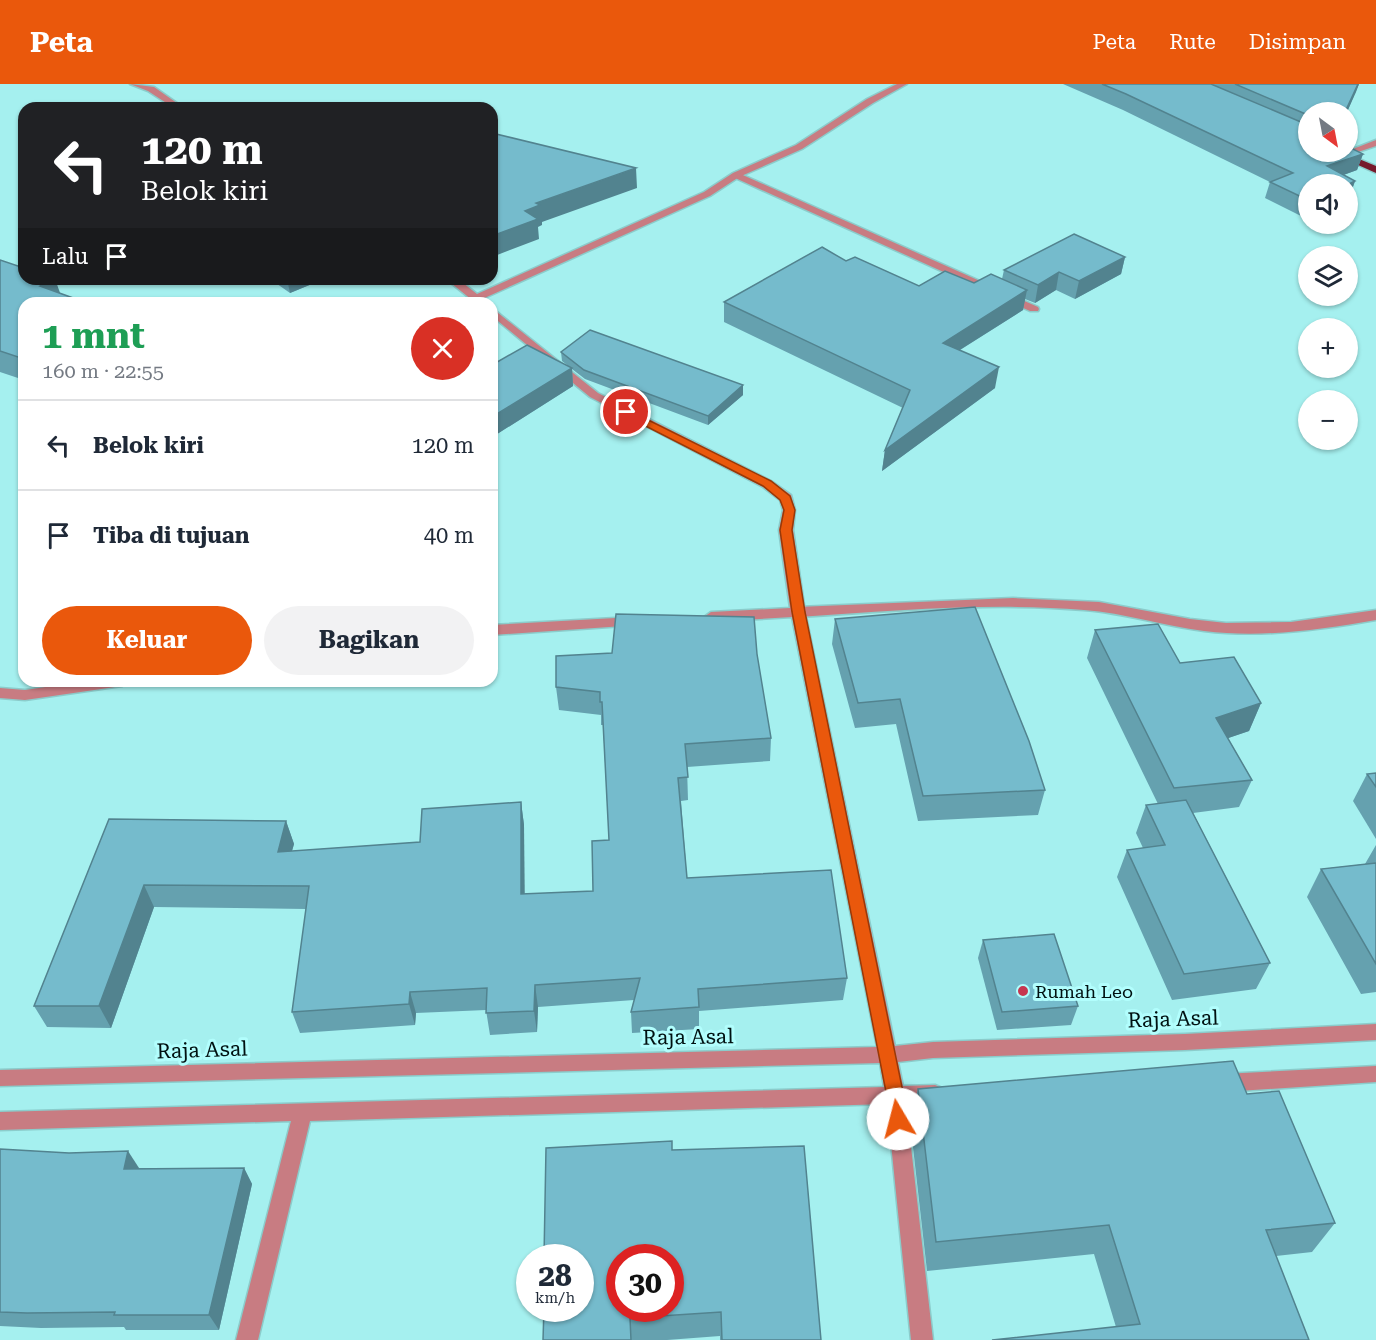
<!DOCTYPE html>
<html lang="id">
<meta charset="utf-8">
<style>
body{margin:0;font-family:"Roboto Serif",serif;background:#f2f2f3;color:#1f2937;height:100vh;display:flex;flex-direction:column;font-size:22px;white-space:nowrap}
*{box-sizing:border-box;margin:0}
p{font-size:20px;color:#747a83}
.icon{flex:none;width:33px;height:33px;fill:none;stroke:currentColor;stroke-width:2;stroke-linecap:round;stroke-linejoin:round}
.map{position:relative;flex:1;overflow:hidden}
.details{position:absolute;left:18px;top:213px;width:480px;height:390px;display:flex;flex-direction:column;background:#fff;border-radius:18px;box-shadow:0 2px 4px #0004}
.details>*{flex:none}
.top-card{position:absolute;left:18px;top:18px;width:480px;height:183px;border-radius:18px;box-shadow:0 2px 4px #0004;background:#202124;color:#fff;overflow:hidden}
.needle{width:39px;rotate:148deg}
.tools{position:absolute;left:1298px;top:18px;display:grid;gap:12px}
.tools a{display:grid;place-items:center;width:60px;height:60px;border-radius:50%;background:#fff;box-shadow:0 2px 4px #0004;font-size:30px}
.speed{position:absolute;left:516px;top:1160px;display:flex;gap:12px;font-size:30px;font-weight:700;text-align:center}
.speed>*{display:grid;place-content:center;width:78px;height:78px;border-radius:50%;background:#fff;box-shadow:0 2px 4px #0004;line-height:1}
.speed small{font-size:15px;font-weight:400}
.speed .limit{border:9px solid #d22;background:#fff;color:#111}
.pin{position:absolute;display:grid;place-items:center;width:51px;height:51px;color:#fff;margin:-26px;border:3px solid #fff;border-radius:50%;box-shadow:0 2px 6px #0007}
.me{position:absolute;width:66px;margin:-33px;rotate:352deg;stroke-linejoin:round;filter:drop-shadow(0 0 4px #0008)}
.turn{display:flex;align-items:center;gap:21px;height:126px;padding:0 24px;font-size:27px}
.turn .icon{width:78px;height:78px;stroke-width:2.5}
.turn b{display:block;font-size:42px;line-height:51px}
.then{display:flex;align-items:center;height:57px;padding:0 24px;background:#0003;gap:12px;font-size:22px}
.round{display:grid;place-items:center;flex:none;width:63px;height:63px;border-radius:32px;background:#f2f2f3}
.head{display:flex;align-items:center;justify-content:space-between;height:102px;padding:0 24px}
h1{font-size:36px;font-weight:700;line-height:45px;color:#1e9e55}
.action{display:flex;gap:12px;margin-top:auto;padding:12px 24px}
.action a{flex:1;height:69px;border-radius:36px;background:#ea580c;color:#fff;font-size:24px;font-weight:700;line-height:69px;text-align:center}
.action a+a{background:#f2f2f3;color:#1f2937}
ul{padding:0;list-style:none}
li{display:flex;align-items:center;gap:18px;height:90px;padding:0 24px;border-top:2px solid #e0e1e3}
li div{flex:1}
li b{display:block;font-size:22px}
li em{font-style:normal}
header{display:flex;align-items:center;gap:36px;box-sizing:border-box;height:84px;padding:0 30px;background:#ea580c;color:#fff}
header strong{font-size:28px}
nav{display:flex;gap:33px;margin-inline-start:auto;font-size:21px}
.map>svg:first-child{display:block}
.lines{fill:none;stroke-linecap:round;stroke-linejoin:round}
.lane-casing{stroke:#8bcccb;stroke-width:3}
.street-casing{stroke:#8bcccb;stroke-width:3}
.highway-casing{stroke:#8bcccb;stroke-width:3}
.lane{fill:#c87c82;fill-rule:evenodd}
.street{fill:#c87c82;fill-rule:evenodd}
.highway{fill:#761a2b;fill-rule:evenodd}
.wall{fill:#65a1af}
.shaded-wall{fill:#52838f}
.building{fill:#75bbcc;stroke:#52838f;stroke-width:1.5;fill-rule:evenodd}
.route{fill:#ea580c;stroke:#983908;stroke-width:1.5}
.poi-dot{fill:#c63650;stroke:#b2fefd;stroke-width:2}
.labels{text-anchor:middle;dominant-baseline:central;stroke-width:6;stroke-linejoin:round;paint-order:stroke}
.poi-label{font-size:18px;fill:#011;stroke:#b2fefd;text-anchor:start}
.near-street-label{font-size:21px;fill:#011;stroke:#b2fefd}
</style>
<header>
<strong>Peta</strong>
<nav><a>Peta</a><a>Rute</a><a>Disimpan</a></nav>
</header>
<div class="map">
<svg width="1376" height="1256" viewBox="0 0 1376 1256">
<rect width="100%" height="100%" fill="#a5f0ef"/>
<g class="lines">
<defs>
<g id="lane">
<polygon points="736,88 1038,223 1039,225 1038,227 1030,227 733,93 731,91"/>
<path d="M1013,514L1099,518L1190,535L1226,539L1291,538L1376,526V536C1319,546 1262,554 1204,547C1164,542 1125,529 1084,526C989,518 893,527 798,533L791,528L798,523Z"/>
</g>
<g id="street">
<polygon points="130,0 154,3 184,24 174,24 148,7"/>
<polygon points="897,0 907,0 873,19 802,65 739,93 710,112 480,216 472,216 446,195 458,195 477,210 704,108 733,89 796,61 867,15"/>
<polygon points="1376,56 1376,62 1358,68 1353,65"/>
<polygon points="492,224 598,309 771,397 791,411 795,426 793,446 805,528 895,962 933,958 1185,950 1376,940 1376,956 1185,966 933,974 898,978 903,1002 935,1001 942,1004 944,1010 942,1016 935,1019 906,1019 933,1256 911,1256 887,1020 310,1037 258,1256 236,1256 291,1037 0,1046 0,1028 884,1003 880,979 0,1002 0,986 877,963 792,533 711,538 704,533 711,528 790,524 779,446 783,426 780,416 763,403 590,313 492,232"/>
<polygon points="633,533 638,535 640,538 638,541 492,551 492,541"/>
<polygon points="86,597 129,597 122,602 25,616 0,614 0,604 25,606"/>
<polygon points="1376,982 1376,998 1223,1008 1216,1005 1214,999 1216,993 1223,990"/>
</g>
<polygon id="highway" points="1329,68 1342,68 1376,82 1376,89"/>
</defs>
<!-- lane casing -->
<use href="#lane" class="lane-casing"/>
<!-- street casing -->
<use href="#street" class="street-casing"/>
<!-- highway casing -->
<use href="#highway" class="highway-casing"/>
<!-- lane -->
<use href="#lane" class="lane"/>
<!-- street -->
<use href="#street" class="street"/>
<!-- highway -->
<use href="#highway" class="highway"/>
</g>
<!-- wall -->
<g class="wall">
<polygon points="1063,0 1359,0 1347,28 1308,28 1308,68 1347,68 1347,62 1363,70 1357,86 1343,91 1355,97 1349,114 1347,115 1347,100 1308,100 1307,135 1265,114 1270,98 1123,26"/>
<polygon points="1125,173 1121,190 1075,215 1056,206 1035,219 1025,215 1023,226 960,266 995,304 882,387 885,366 903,324 724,238 724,218 846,177 919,202 974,199 1002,195 1004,186"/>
<polygon points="0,176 24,219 24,296 0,288"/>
<polygon points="270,195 324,195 290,209"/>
<polygon points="561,268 743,311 708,341 585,295 572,285 573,302 494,352 492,352 492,281 567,281 562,277"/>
<polygon points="835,535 1045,706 1038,731 918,737 896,640 855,644 832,560"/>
<polygon points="1095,546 1180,579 1261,619 1249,647 1228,654 1252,696 1239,723 1193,729 1270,879 1256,905 1172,916 1117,793 1127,766 1143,764 1136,749 1146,721 1158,720 1087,574"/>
<polygon points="757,570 771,654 770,677 687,683 688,716 681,717 687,794 847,894 843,916 699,927 699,945 632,949 631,928 634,916 538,923 537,948 490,951 486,926 416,929 415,941 300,949 292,928 306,825 154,823 111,944 47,943 34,922 109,735 286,737 294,760 292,767 420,758 521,718 524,741 524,810 593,807 609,756 603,641 601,641 601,631 559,626 556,603"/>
<polygon points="1376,689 1376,755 1353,717 1367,690"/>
<polygon points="1376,761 1376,908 1361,910 1307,813 1321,785 1365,780"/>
<polygon points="983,856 1078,922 1071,941 997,946 978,874"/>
<polygon points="918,1005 1247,1010 1335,1139 1312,1168 1276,1172 1309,1256 1116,1243 1094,1170 927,1187 910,1037"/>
<polygon points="0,1065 139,1084 244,1084 252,1100 219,1246 126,1246 124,1243 41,1244 0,1242"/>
<polygon points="672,1066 821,1256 720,1256 720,1252 667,1256 543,1256"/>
</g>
<!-- shaded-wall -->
<g class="shaded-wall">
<polygon points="1358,0 1359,0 1356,8 1347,28 1345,28"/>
<polygon points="1363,70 1357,86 1322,99 1327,82"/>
<polygon points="636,84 637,104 542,138 542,141 538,143 539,155 492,173 492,152 536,119"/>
<polygon points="1355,97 1349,114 1347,115 1347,101"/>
<polygon points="1125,173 1121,190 1075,215 1079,197"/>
<polygon points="1059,188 1056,206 1035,219 1038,201"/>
<polygon points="52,195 55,195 63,217 40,202"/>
<polygon points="287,195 324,195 290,209"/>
<polygon points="1027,206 1023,226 939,279 943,259"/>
<polygon points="999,283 995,304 882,387 885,366"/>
<polygon points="572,284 573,302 494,352 492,333"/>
<polygon points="743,301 743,311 708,341 708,332"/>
<polygon points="1261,619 1249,647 1205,662 1216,634"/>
<polygon points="521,718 524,741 525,832 521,810"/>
<polygon points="286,737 294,760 285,790 278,768"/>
<polygon points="144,801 154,823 111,944 99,922"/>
<polygon points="535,901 538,923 537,948 534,927"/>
<polygon points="410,908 416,929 415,941 409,920"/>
<polygon points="128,1067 139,1084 134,1101 124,1085"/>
<polygon points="244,1084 252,1100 219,1246 209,1231"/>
</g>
<!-- building -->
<g class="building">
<polygon points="1102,0 1211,0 1308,41 1308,68 1347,68 1347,62 1363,70 1327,82 1355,97 1347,101 1347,100 1308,100 1308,116 1270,98 1293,89 1126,10"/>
<polygon points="1235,0 1358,0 1345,28 1308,28 1308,31"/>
<polygon points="492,49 636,84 536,119 540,121 525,127 538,135 492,152"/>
<polygon points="1074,150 1125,173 1079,197 1059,188 1038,201 1004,186"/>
<polygon points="822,163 846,177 855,173 919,202 945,187 974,199 991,190 1027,206 943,259 999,283 885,366 910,306 724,218"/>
<polygon points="0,176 24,184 24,195 52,195 40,202 87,219 24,219 24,275 0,267"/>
<polygon points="590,246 743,301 708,332 584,286 561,268"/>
<polygon points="527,261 572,284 492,333 492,281"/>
<polygon points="975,523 1029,657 1045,706 923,712 900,615 858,619 835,535"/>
<polygon points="616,530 754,533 757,570 771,654 685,660 688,693 678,694 687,794 831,786 847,894 698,905 699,923 631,928 640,894 535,901 534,927 486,929 487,904 410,908 409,920 292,928 309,802 144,801 99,922 34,922 109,735 286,737 278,768 420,758 422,725 521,718 521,810 593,807 592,757 609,756 602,618 600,618 600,608 556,603 556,572 612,569"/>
<polygon points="1158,540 1180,579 1234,573 1261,619 1216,634 1252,696 1174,704 1095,546"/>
<polygon points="1376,689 1376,703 1367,690"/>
<polygon points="1186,716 1270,879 1184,890 1127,766 1165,761 1146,721"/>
<polygon points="1376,779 1376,880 1321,785"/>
<polygon points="1054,850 1078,922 1002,928 983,856"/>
<polygon points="1233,977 1247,1010 1279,1007 1335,1139 1266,1146 1309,1256 992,1256 1140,1240 1109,1141 936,1158 918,1005"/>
<path d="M672,1057V1066L804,1062L821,1256H722L721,1228L630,1234L631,1256H543L544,1224H580V1173H544L546,1064ZM620,1173H670V1224H620Z"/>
<polygon points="0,1065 69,1069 128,1067 124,1085 244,1084 209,1231 114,1231 115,1228 27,1229 0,1228"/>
</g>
<!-- route -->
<polygon class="route" points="626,325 771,397 790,412 795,426 792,446 805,528 904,1013 907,1035 904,1041 898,1043 892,1041 887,1013 792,528 780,446 784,426 780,416 763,402 622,330 622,326"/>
<!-- markers -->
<circle class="poi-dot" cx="1023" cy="907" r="6"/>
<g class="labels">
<!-- poi labels -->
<g class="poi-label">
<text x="1035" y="907">Rumah Leo</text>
</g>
<!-- near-street labels -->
<g class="near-street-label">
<text transform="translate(1173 935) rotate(-2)">Raja Asal</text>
<text transform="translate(688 953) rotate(-1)">Raja Asal</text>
<text transform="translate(202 966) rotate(-2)">Raja Asal</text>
</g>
</g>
</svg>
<div class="tools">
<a><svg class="needle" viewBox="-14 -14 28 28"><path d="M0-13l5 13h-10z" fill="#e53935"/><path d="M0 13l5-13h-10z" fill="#747a83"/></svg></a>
<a><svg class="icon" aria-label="sound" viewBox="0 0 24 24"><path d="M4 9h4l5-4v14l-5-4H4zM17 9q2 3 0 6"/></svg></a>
<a><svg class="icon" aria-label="layers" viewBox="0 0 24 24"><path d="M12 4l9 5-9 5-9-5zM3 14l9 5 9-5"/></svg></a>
<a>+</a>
<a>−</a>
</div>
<div class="speed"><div>28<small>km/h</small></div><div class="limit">30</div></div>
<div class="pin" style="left:626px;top:328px;background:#d93025"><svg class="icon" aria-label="arrive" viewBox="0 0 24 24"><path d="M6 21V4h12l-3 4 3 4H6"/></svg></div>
<svg class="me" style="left:898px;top:1035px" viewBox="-20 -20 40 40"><circle r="19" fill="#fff"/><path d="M0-13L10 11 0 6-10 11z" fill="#ea580c"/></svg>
<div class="top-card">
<div class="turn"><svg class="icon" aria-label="left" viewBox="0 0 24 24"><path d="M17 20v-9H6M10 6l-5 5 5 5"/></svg><div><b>120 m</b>Belok kiri</div></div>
<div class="then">Lalu<svg class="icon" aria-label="arrive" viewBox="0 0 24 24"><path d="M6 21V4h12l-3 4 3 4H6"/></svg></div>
</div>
<section class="details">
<div class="head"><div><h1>1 mnt</h1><p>160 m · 22:55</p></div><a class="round" style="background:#d93025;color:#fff"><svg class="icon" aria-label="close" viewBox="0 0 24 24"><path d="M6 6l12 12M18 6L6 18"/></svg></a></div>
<ul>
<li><svg class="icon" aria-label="left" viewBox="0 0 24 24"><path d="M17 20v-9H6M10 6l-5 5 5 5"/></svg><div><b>Belok kiri</b></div><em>120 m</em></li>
<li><svg class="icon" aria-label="arrive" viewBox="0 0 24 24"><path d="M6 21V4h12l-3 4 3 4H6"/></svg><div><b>Tiba di tujuan</b></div><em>40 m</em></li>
</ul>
<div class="action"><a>Keluar</a><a>Bagikan</a></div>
</section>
</div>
